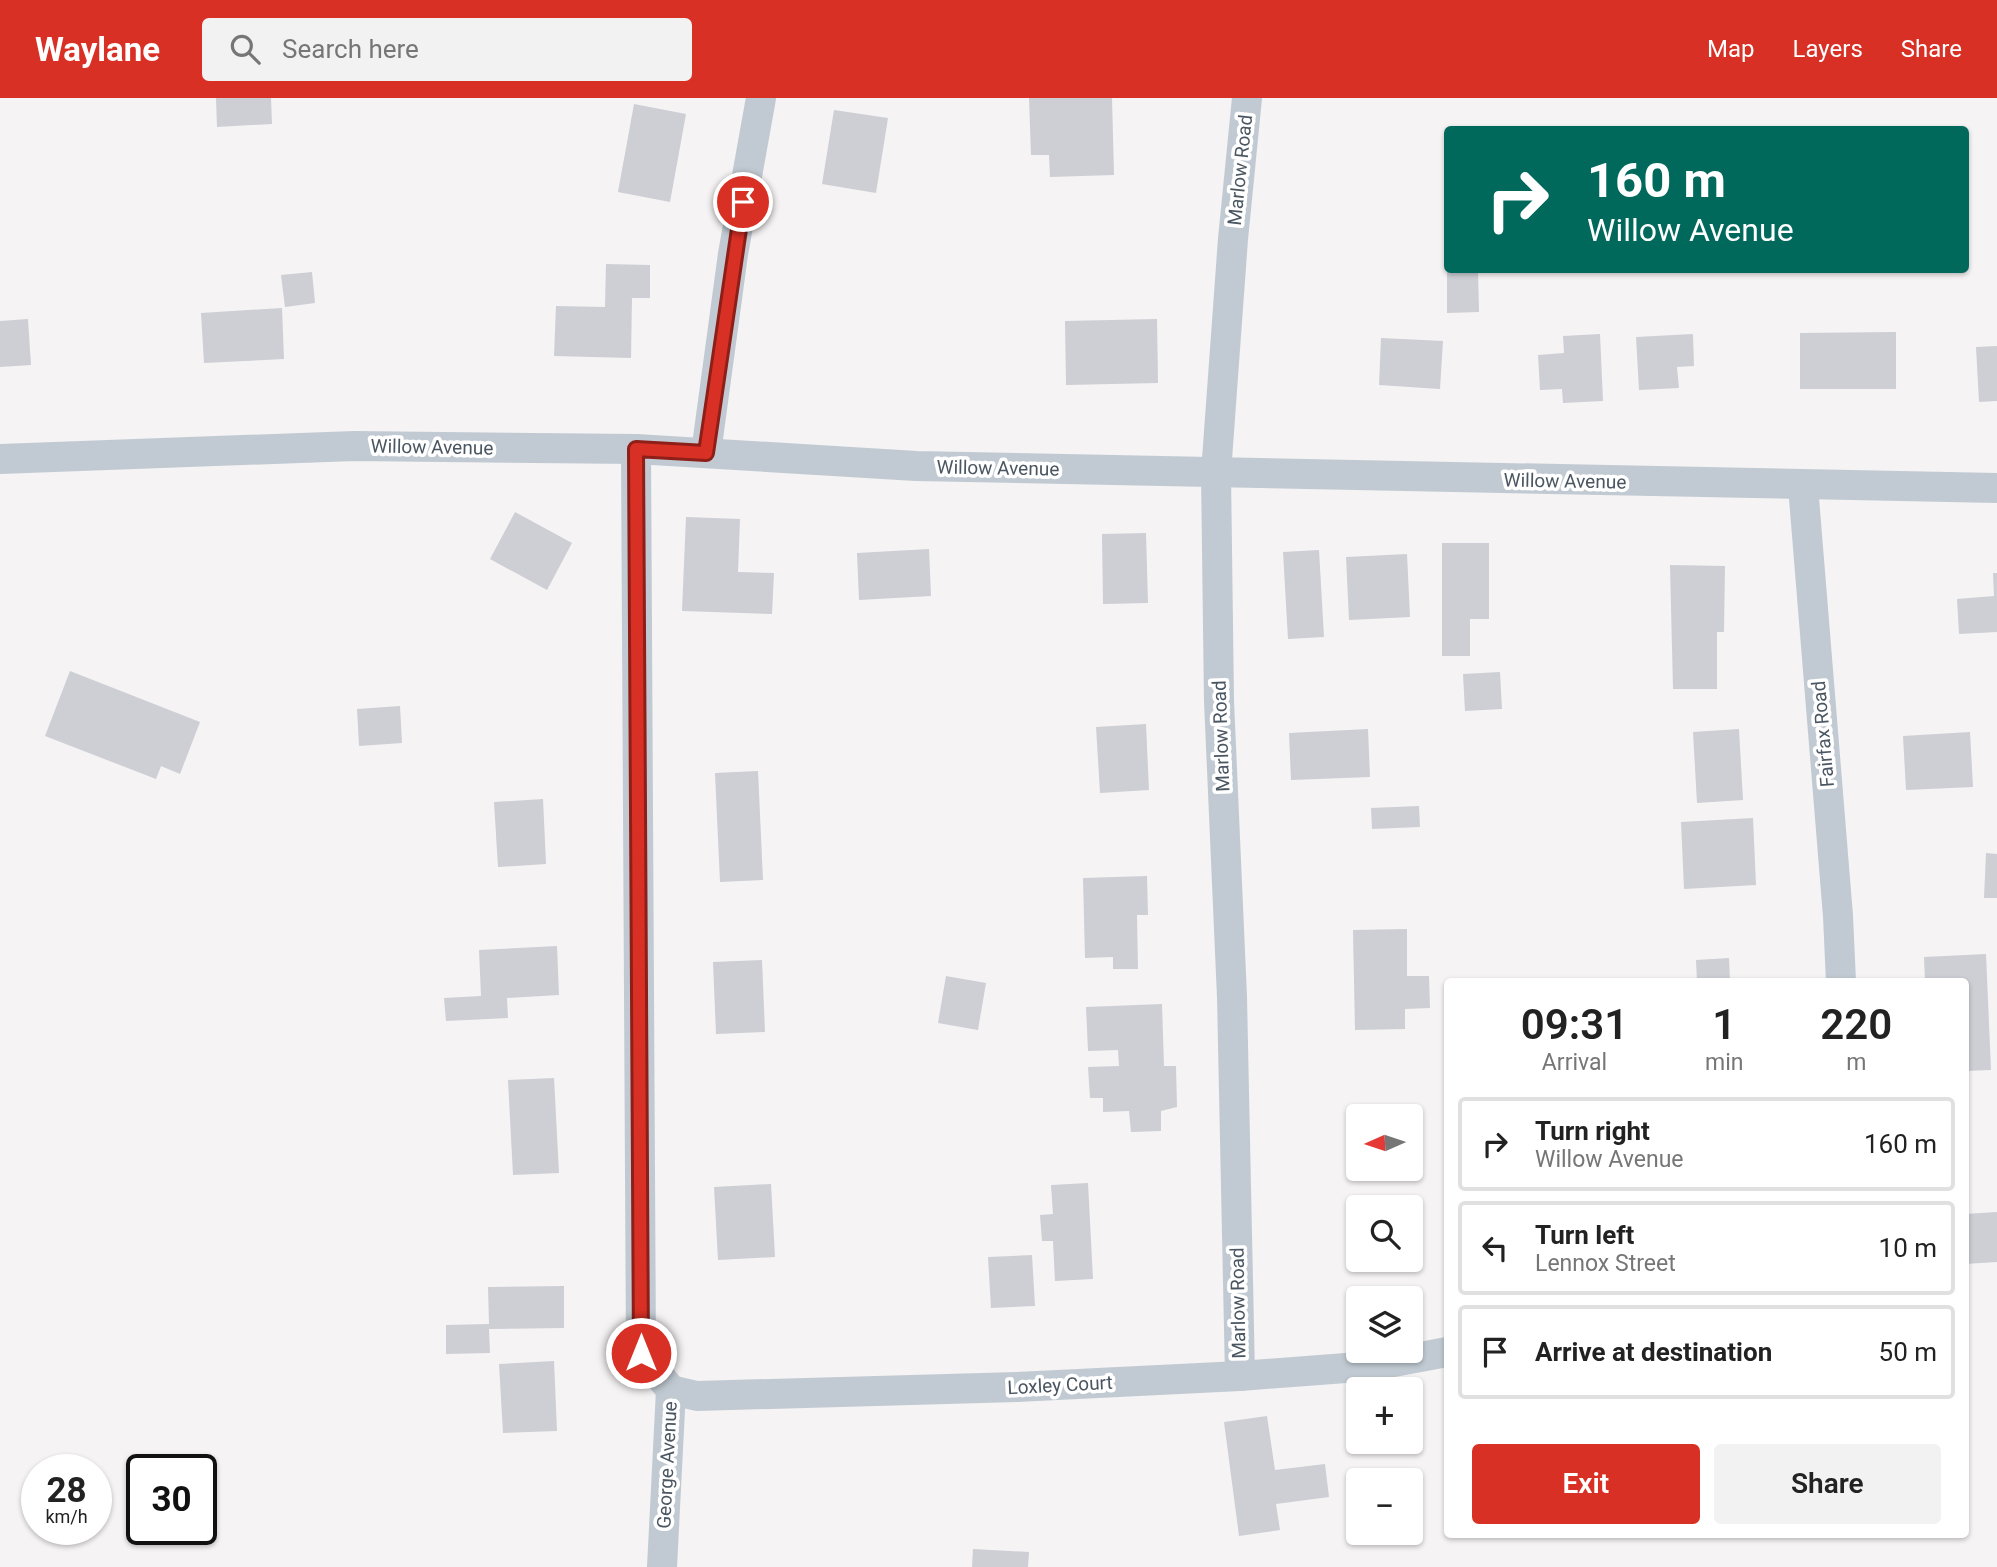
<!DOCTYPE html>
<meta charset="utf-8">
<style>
body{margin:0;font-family:Roboto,sans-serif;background:#f2f2f2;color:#222;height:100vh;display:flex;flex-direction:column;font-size:26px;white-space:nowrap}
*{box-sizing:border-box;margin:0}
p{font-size:23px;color:#767676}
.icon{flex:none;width:38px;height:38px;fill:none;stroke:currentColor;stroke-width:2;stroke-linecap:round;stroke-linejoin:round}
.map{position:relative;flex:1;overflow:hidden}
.side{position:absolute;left:1444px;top:880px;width:525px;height:560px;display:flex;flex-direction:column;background:#fff;border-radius:7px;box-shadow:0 2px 5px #0004}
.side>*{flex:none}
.hud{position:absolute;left:1444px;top:28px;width:525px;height:147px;border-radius:7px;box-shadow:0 2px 5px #0004;background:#00695c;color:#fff;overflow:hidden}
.needle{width:46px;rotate:267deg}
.fabs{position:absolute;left:1346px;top:1006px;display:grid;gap:14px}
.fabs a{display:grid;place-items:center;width:77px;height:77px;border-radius:7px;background:#fff;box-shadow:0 2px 5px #0004;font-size:35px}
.speed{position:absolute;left:21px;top:1356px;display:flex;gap:14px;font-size:35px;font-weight:700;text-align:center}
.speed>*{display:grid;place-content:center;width:91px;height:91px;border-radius:50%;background:#fff;box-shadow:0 2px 5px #0004;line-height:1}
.speed small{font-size:18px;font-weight:400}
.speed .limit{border:4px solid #111;border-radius:10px;background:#fff;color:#111}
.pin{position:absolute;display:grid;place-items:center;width:60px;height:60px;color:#fff;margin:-30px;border:4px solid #fff;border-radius:50%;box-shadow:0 2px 7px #0007}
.me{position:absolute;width:77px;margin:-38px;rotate:0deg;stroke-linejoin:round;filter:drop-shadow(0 0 5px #0008)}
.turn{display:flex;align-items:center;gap:24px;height:147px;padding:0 28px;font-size:32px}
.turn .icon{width:91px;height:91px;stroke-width:2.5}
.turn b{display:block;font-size:49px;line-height:60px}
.eta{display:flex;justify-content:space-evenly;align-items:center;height:119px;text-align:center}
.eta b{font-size:42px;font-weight:600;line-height:49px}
.action{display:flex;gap:14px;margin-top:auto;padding:14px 28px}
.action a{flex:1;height:80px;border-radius:7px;background:#d93025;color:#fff;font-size:28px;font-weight:600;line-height:80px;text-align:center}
.action a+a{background:#f2f2f2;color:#222}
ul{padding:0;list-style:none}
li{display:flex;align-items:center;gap:21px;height:94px;margin:0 14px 10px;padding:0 14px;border:4px solid #e0e0e0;border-radius:7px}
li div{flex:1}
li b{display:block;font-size:26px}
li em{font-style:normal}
header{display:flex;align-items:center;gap:42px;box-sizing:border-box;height:98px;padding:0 35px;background:#d93025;color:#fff}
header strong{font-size:33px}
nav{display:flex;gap:38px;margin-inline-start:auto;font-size:24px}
.search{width:490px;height:63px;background:#f2f2f2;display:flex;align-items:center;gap:18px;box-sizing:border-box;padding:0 24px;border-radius:7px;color:#767676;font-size:26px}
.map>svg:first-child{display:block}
.building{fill:#cdcfd5}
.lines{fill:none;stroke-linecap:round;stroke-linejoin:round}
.minor{stroke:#c1cad2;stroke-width:30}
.route-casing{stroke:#8d1f18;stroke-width:18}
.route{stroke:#d93025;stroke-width:12}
.labels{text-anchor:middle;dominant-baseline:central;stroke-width:7;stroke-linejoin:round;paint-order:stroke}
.street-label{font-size:19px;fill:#4a5661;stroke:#fff}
</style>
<header>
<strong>Waylane</strong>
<div class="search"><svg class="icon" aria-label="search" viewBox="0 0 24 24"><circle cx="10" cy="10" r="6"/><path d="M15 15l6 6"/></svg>Search here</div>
<nav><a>Map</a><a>Layers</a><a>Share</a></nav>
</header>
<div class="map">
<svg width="1997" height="1469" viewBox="0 0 1997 1469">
<rect width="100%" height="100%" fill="#f5f3f3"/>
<!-- building -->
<g class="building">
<polygon points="216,0 271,0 272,26 217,29"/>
<polygon points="1029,0 1112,0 1114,77 1050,79 1049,57 1031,57"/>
<polygon points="634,6 686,16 670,104 618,94"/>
<polygon points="834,12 888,20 876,95 822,86"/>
<polygon points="606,166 650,167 650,200 632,200 631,260 554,258 556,208 605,209"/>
<polygon points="1447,172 1478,172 1479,214 1447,215"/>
<polygon points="312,174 315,205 285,209 281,177"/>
<polygon points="282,210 284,261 204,265 201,215"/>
<polygon points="28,221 31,267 0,269 0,223"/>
<polygon points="1157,221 1158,285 1066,287 1065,223"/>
<polygon points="1896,234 1896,291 1800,291 1800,235"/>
<polygon points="1600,236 1603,303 1563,305 1562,291 1540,292 1538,257 1564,255 1563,238"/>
<polygon points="1693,236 1694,268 1677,269 1679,290 1639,292 1636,239"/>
<polygon points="1381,240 1443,243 1440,291 1379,287"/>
<polygon points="1997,248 1997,303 1979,304 1976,249"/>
<polygon points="515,414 572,445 547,492 490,461"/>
<polygon points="686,419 740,421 738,474 774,475 772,516 682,513"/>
<polygon points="1146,435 1148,505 1103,506 1102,436"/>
<polygon points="1442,445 1489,445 1489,521 1470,521 1470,558 1442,558"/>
<polygon points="929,451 931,498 859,502 857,455"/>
<polygon points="1319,452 1324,539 1288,541 1283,454"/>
<polygon points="1407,456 1410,519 1349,522 1346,459"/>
<polygon points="1670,467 1725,468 1724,534 1717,534 1717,591 1673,591"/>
<polygon points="1993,475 1997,475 1997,534 1959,536 1957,501 1994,498"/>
<polygon points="70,573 200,624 180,676 161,668 156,681 45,638"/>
<polygon points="1500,574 1502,611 1465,613 1463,576"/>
<polygon points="400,608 402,645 359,648 357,611"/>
<polygon points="1146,626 1149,692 1100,695 1096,629"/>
<polygon points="1368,631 1370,679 1291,682 1289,635"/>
<polygon points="1739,631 1743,702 1697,705 1693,634"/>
<polygon points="1970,634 1973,689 1906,692 1903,638"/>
<polygon points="758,673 763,782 720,784 715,675"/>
<polygon points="543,701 546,766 498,769 494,704"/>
<polygon points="1419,708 1420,729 1372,731 1371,710"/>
<polygon points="1753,720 1756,787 1684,791 1681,724"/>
<polygon points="1986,755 1997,756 1997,800 1984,800"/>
<polygon points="1147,778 1148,817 1137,817 1138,871 1113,871 1113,859 1085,860 1083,780"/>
<polygon points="1407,831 1407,878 1429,878 1430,910 1405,911 1405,931 1355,932 1353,832"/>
<polygon points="557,848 559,897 507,900 508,920 446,923 444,900 481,898 479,852"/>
<polygon points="1986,856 1991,972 1965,973 1965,884 1925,884 1924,859"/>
<polygon points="1729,860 1730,884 1697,884 1696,862"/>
<polygon points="762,862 765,934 716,936 713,864"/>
<polygon points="946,878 986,885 978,932 938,925"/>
<polygon points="1162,906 1164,968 1176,968 1177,1009 1161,1013 1161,1033 1131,1034 1129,1013 1103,1014 1103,1000 1090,1000 1088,969 1119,968 1118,952 1088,953 1086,909"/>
<polygon points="554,980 559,1075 513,1077 508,982"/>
<polygon points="1088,1085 1093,1181 1055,1183 1053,1143 1042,1143 1040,1117 1053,1116 1051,1087"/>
<polygon points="771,1086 775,1159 718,1162 714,1089"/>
<polygon points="1997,1114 1997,1164 1965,1166 1965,1116"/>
<polygon points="1032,1157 1035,1208 991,1210 988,1159"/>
<polygon points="564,1188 564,1230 489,1231 490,1255 446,1256 446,1227 489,1226 488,1189"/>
<polygon points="554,1263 557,1333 503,1335 499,1266"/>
<polygon points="1267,1318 1275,1372 1325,1366 1329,1399 1276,1406 1280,1432 1239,1438 1224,1324"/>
<polygon points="973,1451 1029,1454 1028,1469 972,1469"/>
</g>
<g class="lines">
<!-- minor -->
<g class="minor">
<polyline points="636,351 641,1255 671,1292 662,1469"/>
<polyline points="706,355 733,156 761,0"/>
<polyline points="0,361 354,348 636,351 916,368 1997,390"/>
<polyline points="1803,388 1838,818 1841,884"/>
<polyline points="1240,1278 1232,899 1219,603 1216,375 1233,141 1247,0"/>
<polyline points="671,1292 697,1298 1017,1289 1240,1278 1372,1268 1447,1254"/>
</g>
</g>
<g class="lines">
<defs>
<polyline id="route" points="641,1255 636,351 706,355 743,104"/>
</defs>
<!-- route casing -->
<use href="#route" class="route-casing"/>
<!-- route -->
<use href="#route" class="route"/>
</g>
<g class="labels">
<!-- street labels -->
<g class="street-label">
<text transform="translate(1240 72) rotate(-84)">Marlow Road</text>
<text transform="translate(432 349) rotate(1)">Willow Avenue</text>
<text transform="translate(998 370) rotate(1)">Willow Avenue</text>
<text transform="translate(1565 383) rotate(1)">Willow Avenue</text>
<text transform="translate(1823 636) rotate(-95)">Fairfax Road</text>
<text transform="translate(1221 638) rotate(-92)">Marlow Road</text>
<text transform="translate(1238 1205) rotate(-91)">Marlow Road</text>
<text transform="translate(1060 1287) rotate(-3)">Loxley Court</text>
<text transform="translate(667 1367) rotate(-87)">George Avenue</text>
</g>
</g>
</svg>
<div class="fabs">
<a><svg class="needle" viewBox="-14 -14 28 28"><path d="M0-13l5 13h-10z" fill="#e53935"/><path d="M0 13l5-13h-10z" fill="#767676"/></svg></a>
<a><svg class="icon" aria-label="search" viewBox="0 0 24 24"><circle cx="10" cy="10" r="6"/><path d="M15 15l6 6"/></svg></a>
<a><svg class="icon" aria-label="layers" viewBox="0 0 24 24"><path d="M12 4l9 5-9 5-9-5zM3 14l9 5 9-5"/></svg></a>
<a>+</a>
<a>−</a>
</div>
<div class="speed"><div>28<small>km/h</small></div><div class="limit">30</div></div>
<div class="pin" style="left:743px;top:104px;background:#d93025"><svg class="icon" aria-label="arrive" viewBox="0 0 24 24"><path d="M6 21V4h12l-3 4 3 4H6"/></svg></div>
<svg class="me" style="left:641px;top:1255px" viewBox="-20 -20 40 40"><circle r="17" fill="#d93025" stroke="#fff" stroke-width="3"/><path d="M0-11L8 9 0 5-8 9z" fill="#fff"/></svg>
<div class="hud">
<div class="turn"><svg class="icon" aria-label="right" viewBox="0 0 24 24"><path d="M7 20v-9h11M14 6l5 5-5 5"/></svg><div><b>160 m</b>Willow Avenue</div></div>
</div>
<section class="side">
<div class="eta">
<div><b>09:31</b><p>Arrival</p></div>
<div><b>1</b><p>min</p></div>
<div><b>220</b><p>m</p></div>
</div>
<ul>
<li><svg class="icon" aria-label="right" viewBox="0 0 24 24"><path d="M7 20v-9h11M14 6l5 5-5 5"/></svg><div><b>Turn right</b><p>Willow Avenue</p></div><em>160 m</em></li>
<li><svg class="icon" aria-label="left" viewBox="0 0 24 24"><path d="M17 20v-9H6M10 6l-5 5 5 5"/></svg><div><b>Turn left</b><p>Lennox Street</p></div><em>10 m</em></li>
<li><svg class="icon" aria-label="arrive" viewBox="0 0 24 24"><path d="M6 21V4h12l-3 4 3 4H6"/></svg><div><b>Arrive at destination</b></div><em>50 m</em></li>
</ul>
<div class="action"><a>Exit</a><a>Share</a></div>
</section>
</div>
